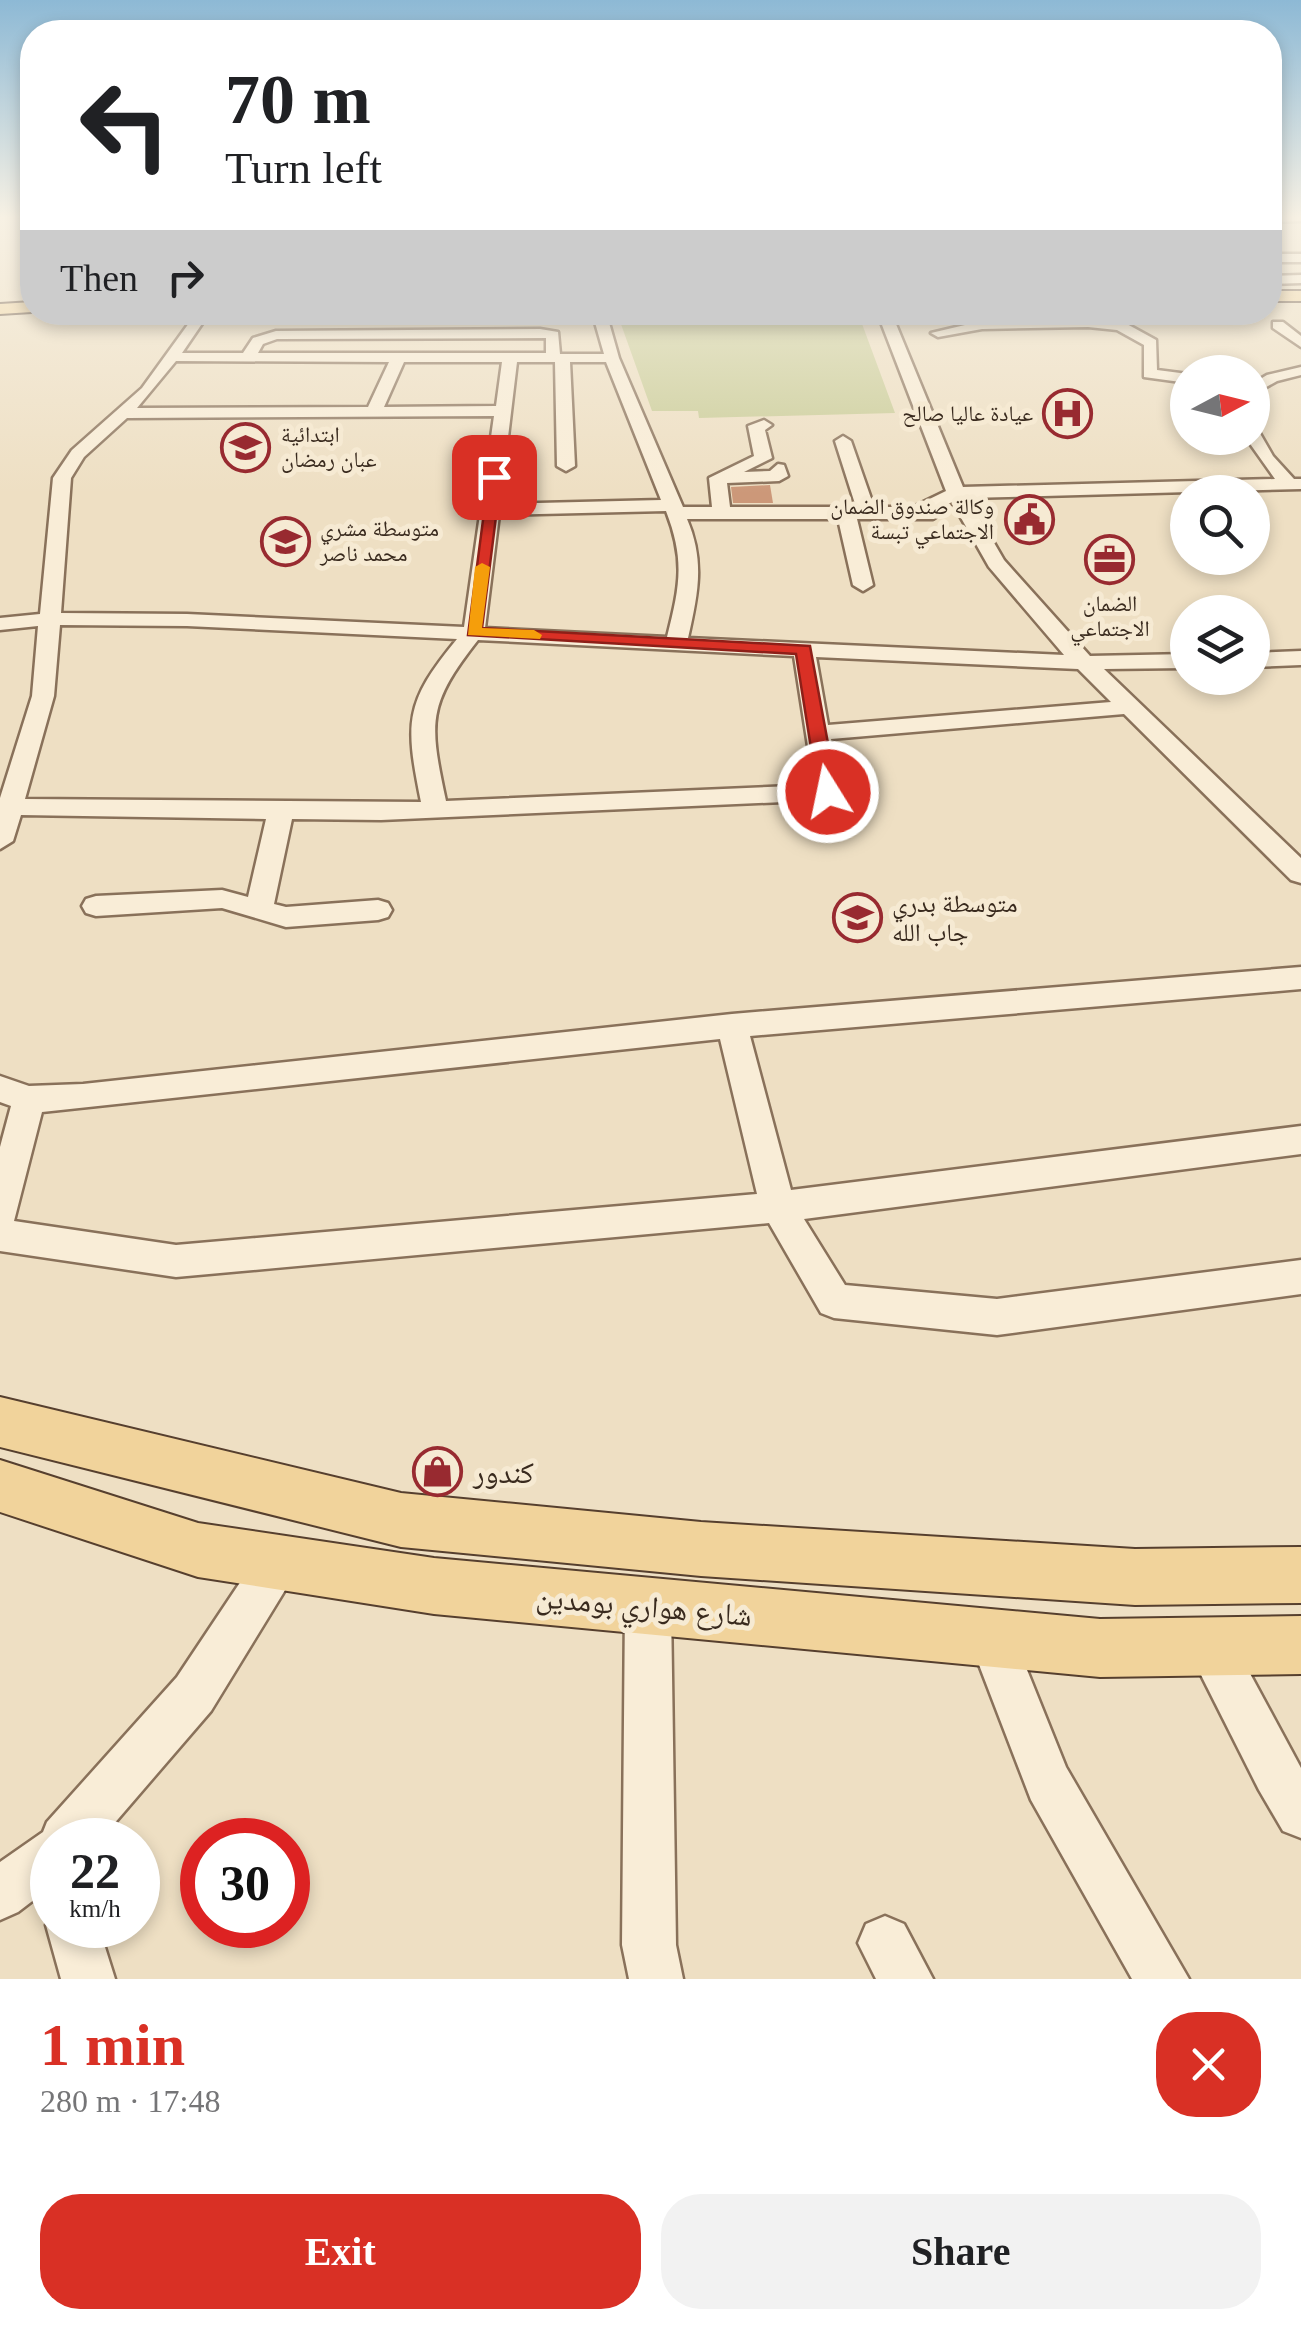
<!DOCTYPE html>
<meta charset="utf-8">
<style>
body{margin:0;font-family:"Times New Roman","Noto Naskh Arabic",serif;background:#f2f2f2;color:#202124;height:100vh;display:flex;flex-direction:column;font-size:38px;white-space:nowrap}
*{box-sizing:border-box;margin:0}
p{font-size:32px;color:#757577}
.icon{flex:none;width:55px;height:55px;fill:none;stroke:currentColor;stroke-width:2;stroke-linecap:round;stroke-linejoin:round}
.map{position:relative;height:1979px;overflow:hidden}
.sheet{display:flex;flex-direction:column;background:#fff;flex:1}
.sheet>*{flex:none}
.banner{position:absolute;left:20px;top:20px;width:1262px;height:305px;border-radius:40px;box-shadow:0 5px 15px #0003;background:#fff;color:#202124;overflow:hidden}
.needle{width:65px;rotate:83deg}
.controls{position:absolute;left:1170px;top:355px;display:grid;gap:20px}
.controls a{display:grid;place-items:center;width:100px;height:100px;border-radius:50%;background:#fff;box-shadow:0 5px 15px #0003;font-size:50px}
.speed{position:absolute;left:30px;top:1818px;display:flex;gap:20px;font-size:50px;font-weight:700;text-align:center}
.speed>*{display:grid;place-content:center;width:130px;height:130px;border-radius:50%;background:#fff;box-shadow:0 5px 15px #0003;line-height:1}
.speed small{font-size:25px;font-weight:400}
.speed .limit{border:15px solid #d22;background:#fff;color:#111}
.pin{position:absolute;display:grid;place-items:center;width:85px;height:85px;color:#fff;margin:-42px;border-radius:20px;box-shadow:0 5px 15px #0006}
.me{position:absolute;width:110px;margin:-55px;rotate:350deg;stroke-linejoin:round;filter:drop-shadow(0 0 8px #0008)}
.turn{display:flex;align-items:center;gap:35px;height:210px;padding:0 40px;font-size:45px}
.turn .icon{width:130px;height:130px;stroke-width:2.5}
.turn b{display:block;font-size:70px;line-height:85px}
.then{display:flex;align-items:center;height:95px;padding:0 40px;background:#0003;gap:20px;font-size:38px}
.round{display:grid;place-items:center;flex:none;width:105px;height:105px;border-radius:40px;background:#f2f2f2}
.summary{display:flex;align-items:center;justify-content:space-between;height:170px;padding:0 40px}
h1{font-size:60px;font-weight:600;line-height:75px;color:#d93025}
.action{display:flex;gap:20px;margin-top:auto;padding:20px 40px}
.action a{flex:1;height:115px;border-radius:40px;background:#d93025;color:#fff;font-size:40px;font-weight:600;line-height:115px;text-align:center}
.action a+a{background:#f2f2f2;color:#202124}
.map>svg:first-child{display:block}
.green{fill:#c9cc97}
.building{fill:#cc9879}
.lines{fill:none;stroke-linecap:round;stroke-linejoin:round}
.minor-casing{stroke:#89715a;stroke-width:5}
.major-casing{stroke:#563f2e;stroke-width:4}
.minor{fill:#f9edd7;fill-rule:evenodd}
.major{fill:#f1d39b;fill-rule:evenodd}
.route{fill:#d93025;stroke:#8d1f18;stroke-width:2.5}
.slow{fill:#f59e0b}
.labels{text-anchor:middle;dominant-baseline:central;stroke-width:10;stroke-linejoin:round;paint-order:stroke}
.far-poi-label{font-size:22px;fill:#392a1e;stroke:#f6ead3;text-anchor:end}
.poi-label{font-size:25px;fill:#392a1e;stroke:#f6ead3;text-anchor:start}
.near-poi-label{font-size:30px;fill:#392a1e;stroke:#f6ead3;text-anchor:start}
.near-street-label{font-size:30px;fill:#392a1e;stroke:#f6ead3}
</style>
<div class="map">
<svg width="1301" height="1979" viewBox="0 0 1301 1979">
<rect width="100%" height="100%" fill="#eedfc3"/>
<!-- green -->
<polygon class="green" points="617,313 858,313 895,413 699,418 698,411 652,411"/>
<!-- building -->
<polygon class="building" points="770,485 773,503 733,503 731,487"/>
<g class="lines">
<defs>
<g id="minor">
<polygon points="1270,216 1301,216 1301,221 1270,222"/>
<rect x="1270" y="254" width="31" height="8"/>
<polygon points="1301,275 1301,283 1270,284 1270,276"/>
<path d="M197,312H210L182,353H243L253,338L276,331L540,329L558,332L560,354H604L592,312H606L619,358L683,507H712L709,478L754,456L748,426L764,420L772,425L765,430L772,458L744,472L770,471L778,464L784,465L788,476L779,481L727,483L730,507H856L835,441L843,436L851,441L874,507H913L946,491L877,312H891L963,487L1275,479L1246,438H1252V428L1258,430L1273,456L1294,479H1301V489L968,498L1004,560L1090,656L1188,654V668L1104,669L1301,858V883L1291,880L1124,714L831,739L841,792L828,800L381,820L292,819L274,904L286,907L378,900L388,903L392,910L388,917L378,920L286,927L222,908L96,916L86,913L82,906L86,899L96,896L222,890L248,897L266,819L21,815L13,841L0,849V798L32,696L38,626L0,630V618L40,614L53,478L72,450L142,388ZM546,338V353H258L263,344L277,339ZM176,361L389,362L368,407L137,408ZM404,362H502L496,406L384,407ZM517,362H555L557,466L566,471L575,466L570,362H606L661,500L500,504ZM494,416L464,627L187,614L61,613L71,478L84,457L127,418ZM952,502L989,567L1064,655L688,638C698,594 705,561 687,519H838L853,585L863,591L873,585L857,519H933L942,513L938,509ZM666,511C685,560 680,585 667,637L485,628L499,515ZM60,625L187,626L457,639C404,703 405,723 421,802L25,799L54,696ZM478,640L794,656L814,785L446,801C429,722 427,705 478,640ZM816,657L1078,669L1111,702L828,725Z"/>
<polygon points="1088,319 1125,323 1156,340 1157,370 1188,374 1188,383 1144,377 1144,345 1117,330 1088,327 982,329 938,337 931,333 982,321"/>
<polygon points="1273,322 1283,322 1301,336 1301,347 1273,328"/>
<polygon points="1301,367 1301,375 1277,381 1252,395 1252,384 1267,375"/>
<polygon points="1301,651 1301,665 1252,667 1252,653"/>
<path d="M1301,967V989L750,1036L791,1190L1301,1126V1154L804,1219L845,1285L997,1299L1301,1260V1294L997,1335L834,1318L821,1313L769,1223L176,1277L0,1251V1147L11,1106L0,1102V1076L29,1086L83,1084L732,1014ZM720,1039L757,1194L176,1245L14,1221L42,1112Z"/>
<polygon points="279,1542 295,1548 301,1564 211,1711 100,1840 52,1840 52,1886 18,1912 0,1920 0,1862 43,1832 47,1822 177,1677 263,1548"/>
<polygon points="648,1584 664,1591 671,1607 676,1945 683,1979 629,1979 622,1945 625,1607 632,1591"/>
<polygon points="991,1613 1007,1620 1066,1767 1189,1979 1132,1979 1031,1800 968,1636 975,1620"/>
<polygon points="1211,1624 1227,1631 1301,1768 1301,1838 1283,1831 1259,1790 1195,1663 1188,1647 1195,1631"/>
<polygon points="52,1908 52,1925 98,1925 115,1979 61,1979 46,1925"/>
<polygon points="885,1916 904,1924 933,1979 876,1979 858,1943 866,1924"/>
</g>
<g id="major">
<rect x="1270" y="291" width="31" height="10"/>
<polygon points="32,302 32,312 0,314 0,304"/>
<polygon points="0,1397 401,1493 701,1522 1135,1549 1301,1547 1301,1603 1135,1605 701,1576 401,1547 0,1447"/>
<polygon points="0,1460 198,1523 434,1558 1100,1619 1301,1616 1301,1674 1100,1677 434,1614 198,1577 0,1512"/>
</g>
</defs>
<!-- minor casing -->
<use href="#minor" class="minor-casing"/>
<!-- major casing -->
<use href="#major" class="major-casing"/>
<!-- minor -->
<use href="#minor" class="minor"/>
<!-- major -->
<use href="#major" class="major"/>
</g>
<!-- sky -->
<linearGradient id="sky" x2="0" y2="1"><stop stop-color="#8db9d5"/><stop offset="0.44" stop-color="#f7f1e4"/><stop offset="1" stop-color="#f7f1e4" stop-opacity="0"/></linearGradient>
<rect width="1301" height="493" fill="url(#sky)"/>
<!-- route -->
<polygon class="route" points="489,474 501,477 482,628 810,646 837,792 834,796 828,798 818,792 796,654 468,635"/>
<!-- slow -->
<polygon class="slow" points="482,563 490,567 482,628 534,630 542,635 540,639 468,635 475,567"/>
<!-- icons -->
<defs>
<symbol id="hospital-ring" viewBox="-11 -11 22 22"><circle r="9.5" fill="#f6ead3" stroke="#982a30" stroke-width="1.5"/><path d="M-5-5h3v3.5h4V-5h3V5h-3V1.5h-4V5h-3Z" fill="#982a30"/></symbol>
<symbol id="school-ring" viewBox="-11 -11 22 22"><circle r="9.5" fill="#f6ead3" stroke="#982a30" stroke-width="1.5"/><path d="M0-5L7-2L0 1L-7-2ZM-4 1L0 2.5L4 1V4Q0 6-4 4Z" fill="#982a30"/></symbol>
<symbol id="civic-ring" viewBox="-11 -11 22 22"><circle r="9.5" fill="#f6ead3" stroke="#982a30" stroke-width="1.5"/><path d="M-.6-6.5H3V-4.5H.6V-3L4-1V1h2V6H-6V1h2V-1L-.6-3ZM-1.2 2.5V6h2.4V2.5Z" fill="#982a30"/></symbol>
<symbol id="office-ring" viewBox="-11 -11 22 22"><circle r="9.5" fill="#f6ead3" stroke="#982a30" stroke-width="1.5"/><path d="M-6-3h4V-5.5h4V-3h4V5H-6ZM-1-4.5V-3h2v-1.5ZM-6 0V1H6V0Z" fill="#982a30"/></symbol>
<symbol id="shop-ring" viewBox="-11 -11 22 22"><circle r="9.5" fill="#f6ead3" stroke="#982a30" stroke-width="1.5"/><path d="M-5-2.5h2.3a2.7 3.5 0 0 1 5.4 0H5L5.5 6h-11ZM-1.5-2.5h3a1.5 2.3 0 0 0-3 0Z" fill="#982a30"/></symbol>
</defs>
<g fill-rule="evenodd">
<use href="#hospital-ring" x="1040" y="386" width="55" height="55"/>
<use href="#school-ring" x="218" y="420" width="55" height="55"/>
<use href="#civic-ring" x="1002" y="492" width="55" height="55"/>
<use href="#school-ring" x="258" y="514" width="55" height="55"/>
<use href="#office-ring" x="1082" y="532" width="55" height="55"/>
<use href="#school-ring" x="830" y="890" width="55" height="55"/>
<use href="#shop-ring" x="410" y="1444" width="55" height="55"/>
</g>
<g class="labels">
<!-- far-poi labels -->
<g class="far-poi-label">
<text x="1033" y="413">عيادة عاليا صالح</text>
<text x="281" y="434" text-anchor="start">ابتدائية<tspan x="281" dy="25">عبان رمضان</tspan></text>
<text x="994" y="506">وكالة صندوق الضمان<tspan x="994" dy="25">الاجتماعي تبسة</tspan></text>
<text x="320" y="528" text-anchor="start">متوسطة مشري<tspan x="320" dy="25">محمد ناصر</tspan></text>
<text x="1110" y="603" text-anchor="middle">الضمان<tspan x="1110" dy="25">الاجتماعي</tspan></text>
</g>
<!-- poi labels -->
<g class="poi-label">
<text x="892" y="903">متوسطة بدري<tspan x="892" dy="29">جاب الله</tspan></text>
</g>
<!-- near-poi labels -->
<g class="near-poi-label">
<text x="473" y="1472">كندور</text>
</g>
<!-- near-street labels -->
<g class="near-street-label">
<text transform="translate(644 1606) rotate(5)">شارع هواري بومدين</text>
</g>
</g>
</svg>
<div class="controls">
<a><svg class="needle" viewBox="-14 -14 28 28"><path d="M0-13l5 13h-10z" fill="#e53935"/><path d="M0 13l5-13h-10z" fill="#757577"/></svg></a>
<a><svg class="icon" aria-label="search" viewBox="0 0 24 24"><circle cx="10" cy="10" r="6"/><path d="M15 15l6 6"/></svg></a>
<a><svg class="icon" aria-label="layers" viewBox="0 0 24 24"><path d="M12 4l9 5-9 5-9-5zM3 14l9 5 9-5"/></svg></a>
</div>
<div class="speed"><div>22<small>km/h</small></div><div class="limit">30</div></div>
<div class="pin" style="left:494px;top:477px;background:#d93025"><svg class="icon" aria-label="arrive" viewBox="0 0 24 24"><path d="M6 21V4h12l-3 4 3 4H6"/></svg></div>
<svg class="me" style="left:828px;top:792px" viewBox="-20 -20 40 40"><circle r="17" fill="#d93025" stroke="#fff" stroke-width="3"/><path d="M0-11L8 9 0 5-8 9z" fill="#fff"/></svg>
<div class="banner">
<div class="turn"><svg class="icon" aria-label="left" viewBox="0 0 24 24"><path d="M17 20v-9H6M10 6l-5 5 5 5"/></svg><div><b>70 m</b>Turn left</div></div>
<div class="then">Then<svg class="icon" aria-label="right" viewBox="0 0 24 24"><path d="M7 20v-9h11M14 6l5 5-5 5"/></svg></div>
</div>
</div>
<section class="sheet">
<div class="summary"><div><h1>1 min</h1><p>280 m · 17:48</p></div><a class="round" style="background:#d93025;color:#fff"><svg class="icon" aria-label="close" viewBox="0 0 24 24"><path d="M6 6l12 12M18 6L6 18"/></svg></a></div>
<div class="action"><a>Exit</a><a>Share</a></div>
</section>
